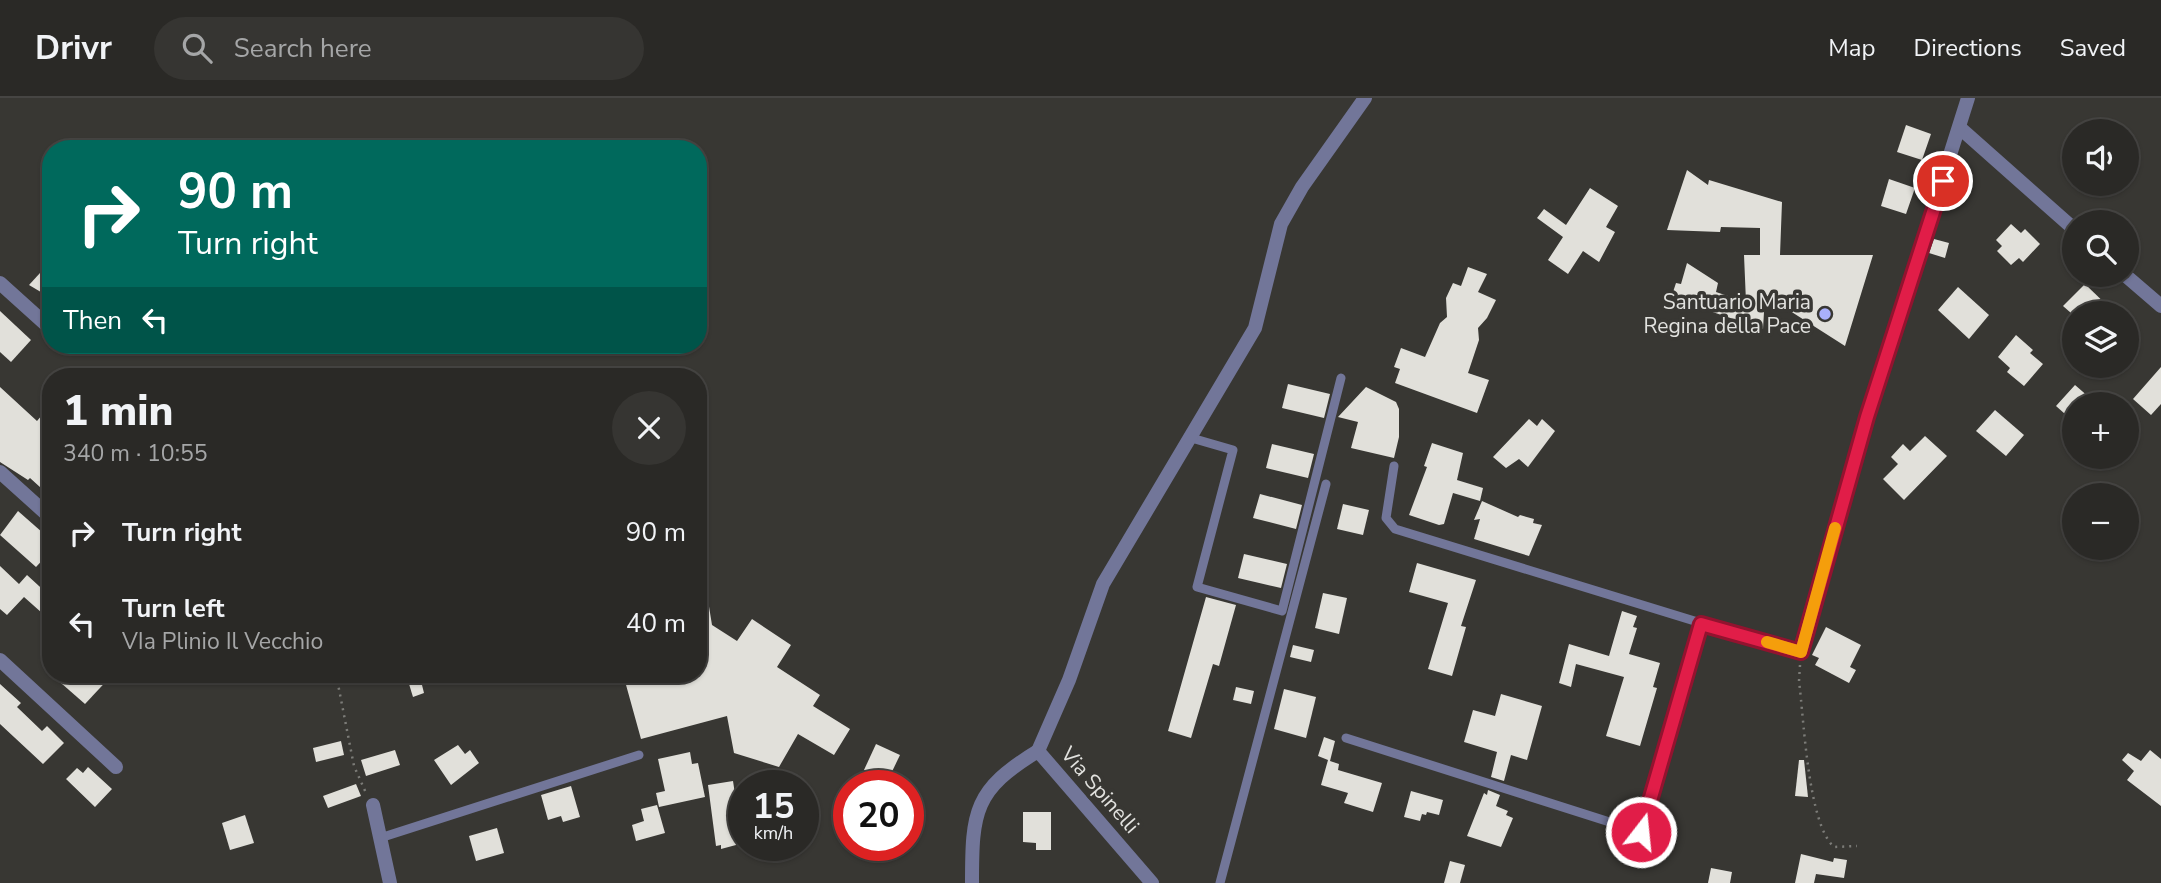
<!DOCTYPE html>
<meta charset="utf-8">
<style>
body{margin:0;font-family:"Nunito Sans",sans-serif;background:#363532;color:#f1f3f6;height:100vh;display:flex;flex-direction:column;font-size:26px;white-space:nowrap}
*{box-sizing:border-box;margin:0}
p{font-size:23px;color:#a5a6a7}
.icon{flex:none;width:38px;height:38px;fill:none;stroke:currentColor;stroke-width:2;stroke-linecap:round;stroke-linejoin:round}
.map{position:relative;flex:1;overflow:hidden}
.panel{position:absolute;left:42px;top:270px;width:665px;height:315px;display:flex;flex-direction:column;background:#2a2926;border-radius:28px;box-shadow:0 2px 5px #0004,0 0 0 2px #464543}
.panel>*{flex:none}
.banner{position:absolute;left:42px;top:42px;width:665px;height:214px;border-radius:28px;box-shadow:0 2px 5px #0004,0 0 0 2px #464543;background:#00695c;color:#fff;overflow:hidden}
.buttons{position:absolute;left:2062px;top:21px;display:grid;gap:14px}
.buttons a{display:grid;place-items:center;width:77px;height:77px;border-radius:50%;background:#2a2926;box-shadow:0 2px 5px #0004,0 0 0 2px #464543;font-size:35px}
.speed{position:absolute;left:728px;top:672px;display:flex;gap:14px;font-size:35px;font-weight:700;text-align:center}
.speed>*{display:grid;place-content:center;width:91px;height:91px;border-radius:50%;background:#2a2926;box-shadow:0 2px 5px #0004,0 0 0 2px #464543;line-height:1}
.speed small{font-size:18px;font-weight:400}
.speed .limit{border:10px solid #d22;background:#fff;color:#111}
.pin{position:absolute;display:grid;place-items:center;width:60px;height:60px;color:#fff;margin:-30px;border:4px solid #fff;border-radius:50%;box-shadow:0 2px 7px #0007}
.me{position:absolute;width:77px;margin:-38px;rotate:16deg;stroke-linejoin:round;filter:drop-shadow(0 0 5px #0008)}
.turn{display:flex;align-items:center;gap:24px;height:147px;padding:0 21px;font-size:32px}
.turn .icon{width:91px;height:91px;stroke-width:2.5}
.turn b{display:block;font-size:49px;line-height:60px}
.then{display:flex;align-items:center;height:66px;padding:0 21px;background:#0003;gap:14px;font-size:26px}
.round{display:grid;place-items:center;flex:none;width:74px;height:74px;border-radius:37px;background:#363532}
.summary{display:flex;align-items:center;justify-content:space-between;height:119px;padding:0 21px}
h1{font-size:42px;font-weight:800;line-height:52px}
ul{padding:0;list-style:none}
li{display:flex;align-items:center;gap:21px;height:91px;padding:0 21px}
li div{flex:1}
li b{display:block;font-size:26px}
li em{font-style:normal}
header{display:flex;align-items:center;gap:42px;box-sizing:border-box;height:98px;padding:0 35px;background:#2a2926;border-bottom:2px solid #464543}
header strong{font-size:33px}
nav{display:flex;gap:38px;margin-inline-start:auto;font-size:24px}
.search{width:490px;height:63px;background:#363532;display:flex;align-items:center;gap:18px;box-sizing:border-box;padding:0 24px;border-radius:38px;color:#a5a6a7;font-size:26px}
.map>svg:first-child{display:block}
.building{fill:#e1e0da}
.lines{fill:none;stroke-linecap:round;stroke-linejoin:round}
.path{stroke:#7c7c78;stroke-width:2.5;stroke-dasharray:2 5;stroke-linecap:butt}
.lane{stroke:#727699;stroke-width:9}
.street{stroke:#727699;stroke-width:14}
.route-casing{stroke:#92132f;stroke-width:18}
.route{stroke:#e11d48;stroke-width:12}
.slow{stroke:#f59e0b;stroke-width:12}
.poi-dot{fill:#aab0fb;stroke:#383733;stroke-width:2.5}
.labels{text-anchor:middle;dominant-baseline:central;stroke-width:7;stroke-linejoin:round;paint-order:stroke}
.poi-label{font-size:21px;fill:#e2e2df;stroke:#383733;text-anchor:end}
.street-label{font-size:21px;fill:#e2e2df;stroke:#383733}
</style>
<header>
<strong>Drivr</strong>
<div class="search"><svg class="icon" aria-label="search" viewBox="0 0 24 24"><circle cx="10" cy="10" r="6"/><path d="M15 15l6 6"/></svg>Search here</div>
<nav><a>Map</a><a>Directions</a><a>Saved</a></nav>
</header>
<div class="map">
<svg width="2161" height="785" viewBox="0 0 2161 785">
<rect width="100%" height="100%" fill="#383733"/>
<!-- building -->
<g class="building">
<polygon points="1906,27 1931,36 1922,62 1897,54"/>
<polygon points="1687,72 1708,87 1709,82 1782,104 1780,157 1873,157 1845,248 1765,197 1763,231 1671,200 1676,185 1681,186 1687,165 1718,185 1716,194 1746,204 1744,157 1760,157 1760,130 1721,129 1720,134 1667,132"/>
<polygon points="1889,81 1915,90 1906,116 1881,108"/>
<polygon points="1590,90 1618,108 1606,129 1615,134 1599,164 1583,153 1568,176 1548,162 1563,139 1537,120 1544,111 1566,127"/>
<polygon points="2011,126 2021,135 2025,131 2040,146 2023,164 2019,160 2011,167 1997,153 2002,148 1996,142"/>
<polygon points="1934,141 1949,145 1945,160 1929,155"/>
<polygon points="51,163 51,200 29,187"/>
<polygon points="1468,169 1487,176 1478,194 1496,202 1487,220 1478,230 1479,242 1468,275 1489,282 1477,315 1395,285 1400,271 1394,269 1401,250 1425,259 1440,225 1447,219 1446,200 1453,185 1461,188"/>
<polygon points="2085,186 2115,215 2071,215 2063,208"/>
<polygon points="1958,189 1989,217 1969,241 1938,212"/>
<polygon points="0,213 31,242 11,264 0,254"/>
<polygon points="2016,237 2033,252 2030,255 2043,266 2024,288 2007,274 2010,270 1998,259"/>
<polygon points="2161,269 2161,306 2151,317 2133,301"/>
<polygon points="1288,286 1330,296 1324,320 1282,310"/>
<polygon points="2075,287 2097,306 2074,306 2074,324 2056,308"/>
<polygon points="0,289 37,323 42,317 51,325 51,399 30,380 28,382 0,364"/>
<polygon points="1366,289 1396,304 1399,311 1399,339 1394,360 1351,350 1358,324 1338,319"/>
<polygon points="1995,312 2024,337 2006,358 1976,333"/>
<polygon points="1529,321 1537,328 1542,321 1555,333 1528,369 1519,361 1506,370 1493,359"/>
<polygon points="1925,338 1947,358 1904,402 1883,381 1898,366 1891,359 1903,346 1910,353"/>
<polygon points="1432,345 1463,355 1457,382 1483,390 1480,403 1453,395 1444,426 1439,427 1409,417 1427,369 1424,368"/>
<polygon points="1272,346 1314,356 1308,380 1266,370"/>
<polygon points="1260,396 1302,407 1296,431 1253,420"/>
<polygon points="1482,403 1518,419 1520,417 1534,421 1533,425 1542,427 1529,458 1474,441 1480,421 1474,422"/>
<polygon points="1343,406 1369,412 1363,437 1337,431"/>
<polygon points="18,413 51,442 51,453 36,469 0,437"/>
<polygon points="1244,456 1287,466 1281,490 1238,480"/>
<polygon points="1417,465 1476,482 1461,528 1466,529 1452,578 1428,571 1448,505 1409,494"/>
<polygon points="0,468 19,486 27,477 51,499 51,523 24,499 7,517 0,511"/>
<polygon points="705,484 712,527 737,543 752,521 791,547 777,569 820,597 813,608 850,631 834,657 798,636 779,669 734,655 727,618 641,641 623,576 698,576 698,485"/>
<polygon points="1323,495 1347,500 1339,536 1315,530"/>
<polygon points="1206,499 1236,507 1219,568 1213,566 1191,640 1168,633"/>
<polygon points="1622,513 1637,518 1633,529 1637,530 1629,556 1660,565 1653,589 1657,590 1640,648 1606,638 1624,579 1576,566 1571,589 1559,585 1569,546 1609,558"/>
<polygon points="1826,529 1861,547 1850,569 1856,572 1849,585 1815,567 1819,560 1812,557"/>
<polygon points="1293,547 1314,552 1311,564 1290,559"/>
<polygon points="69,576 113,576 85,606 61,585"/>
<polygon points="421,583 424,595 413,599 409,586"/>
<polygon points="0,586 21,605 17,609 42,633 47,628 64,645 43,666 0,626"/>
<polygon points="1236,589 1254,593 1251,606 1233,602"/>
<polygon points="1284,591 1316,599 1306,640 1274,631"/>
<polygon points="1501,596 1542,608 1527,662 1511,657 1504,683 1491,679 1497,654 1464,644 1473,612 1495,618"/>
<polygon points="1324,639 1335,643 1330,663 1339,666 1338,672 1382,685 1373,714 1344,705 1348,695 1321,687 1328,662 1318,658"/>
<polygon points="341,643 344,657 316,664 313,650"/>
<polygon points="876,646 900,657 887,684 864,672"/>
<polygon points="458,647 465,656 470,652 479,665 451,687 434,662"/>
<polygon points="395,652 400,667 366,678 361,662"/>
<polygon points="2150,652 2161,661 2161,708 2127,682 2134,673 2122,662 2128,655 2141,663"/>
<polygon points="690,654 692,666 698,665 705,699 659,709 656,695 665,693 658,661"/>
<polygon points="1799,662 1804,662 1808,699 1795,698"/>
<polygon points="88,669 112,691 95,709 66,681 77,670 83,675"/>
<polygon points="733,683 738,716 735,716 736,747 721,751 721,747 716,748 708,687"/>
<polygon points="356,686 361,698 328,710 323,698"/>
<polygon points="571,688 580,719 563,724 561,718 548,722 541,697"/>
<polygon points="1488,692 1500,697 1496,708 1508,713 1506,717 1513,720 1501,749 1467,738 1484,695 1487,697"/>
<polygon points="1411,693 1443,702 1439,717 1427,714 1426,717 1422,716 1420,723 1404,719"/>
<polygon points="657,707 665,735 636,743 632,727 644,723 641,711"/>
<polygon points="1023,714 1051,714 1051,752 1036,752 1036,745 1023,744"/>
<polygon points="245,717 254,745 230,752 222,725"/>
<polygon points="497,730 504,755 476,763 469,738"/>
<polygon points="1801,756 1833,764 1834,760 1847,762 1844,780 1816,776 1814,785 1795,785"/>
<polygon points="1450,763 1465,767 1460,785 1444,785"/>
<polygon points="1711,770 1732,774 1730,785 1708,785"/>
</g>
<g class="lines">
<!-- path -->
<g class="path">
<path d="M1800,567L1799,583C1804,622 1808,726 1834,749L1857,748"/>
<polyline points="336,576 354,668 366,695"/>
</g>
<!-- lane -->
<g class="lane">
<polyline points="1188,339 1233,352 1197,489 1282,513 1341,280"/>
<polyline points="1394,368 1386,420 1395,431 1701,525"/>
<polyline points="1346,640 1641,734 1701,525 1801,554"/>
<polyline points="380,740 639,657"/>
<polyline points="1220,785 1326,386"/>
</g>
<!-- street -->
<g class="street">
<polyline points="1960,30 2074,131"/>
<polyline points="2125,177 2161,208"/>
<polyline points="0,185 51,231"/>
<polyline points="0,374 51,420"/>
<polyline points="1801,554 1867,319 1968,0"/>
<polyline points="0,562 116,669"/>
<polyline points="1038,653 1069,582 1103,486 1255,230 1281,126 1302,89 1365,0"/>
<polyline points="373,707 390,785"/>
<path d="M972,785C972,713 974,692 1038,653L1152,785"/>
</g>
</g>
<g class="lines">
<defs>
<polyline id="route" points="1641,734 1701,526 1801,554 1867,319 1943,83"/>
</defs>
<!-- route casing -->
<use href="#route" class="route-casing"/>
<!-- route -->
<use href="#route" class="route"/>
<!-- slow -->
<polyline class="slow" points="1767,544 1801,554 1835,430"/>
</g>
<!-- markers -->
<circle class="poi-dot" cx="1825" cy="216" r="7"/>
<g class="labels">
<!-- poi labels -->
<g class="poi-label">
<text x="1811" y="204">Santuario Maria<tspan x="1811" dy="24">Regina della Pace</tspan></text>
</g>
<!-- street labels -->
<g class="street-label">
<text transform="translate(1100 692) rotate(49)">Via Spinelli</text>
</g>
</g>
</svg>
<div class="buttons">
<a><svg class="icon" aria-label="sound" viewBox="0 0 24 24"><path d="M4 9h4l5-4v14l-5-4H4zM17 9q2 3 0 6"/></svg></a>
<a><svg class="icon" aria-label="search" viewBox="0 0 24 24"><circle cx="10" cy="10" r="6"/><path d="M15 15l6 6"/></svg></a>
<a><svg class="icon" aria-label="layers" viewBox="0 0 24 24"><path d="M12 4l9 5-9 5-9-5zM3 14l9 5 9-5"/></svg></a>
<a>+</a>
<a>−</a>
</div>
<div class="speed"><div>15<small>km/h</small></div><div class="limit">20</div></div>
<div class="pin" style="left:1943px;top:83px;background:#d93025"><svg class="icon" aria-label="arrive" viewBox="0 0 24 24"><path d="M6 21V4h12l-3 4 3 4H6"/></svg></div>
<svg class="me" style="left:1641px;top:734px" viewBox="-20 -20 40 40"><circle r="17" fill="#e11d48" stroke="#fff" stroke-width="3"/><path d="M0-11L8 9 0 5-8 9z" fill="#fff"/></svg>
<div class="banner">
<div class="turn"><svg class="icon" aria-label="right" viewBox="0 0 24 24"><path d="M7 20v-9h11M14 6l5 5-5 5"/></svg><div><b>90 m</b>Turn right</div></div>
<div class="then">Then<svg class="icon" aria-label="left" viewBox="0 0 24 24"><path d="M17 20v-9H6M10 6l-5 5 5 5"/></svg></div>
</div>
<section class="panel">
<div class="summary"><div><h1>1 min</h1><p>340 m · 10:55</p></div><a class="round"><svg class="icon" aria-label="close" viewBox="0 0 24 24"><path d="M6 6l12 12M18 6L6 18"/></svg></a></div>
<ul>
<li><svg class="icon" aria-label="right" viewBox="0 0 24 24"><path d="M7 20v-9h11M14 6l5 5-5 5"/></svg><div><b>Turn right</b></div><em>90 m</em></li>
<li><svg class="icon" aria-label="left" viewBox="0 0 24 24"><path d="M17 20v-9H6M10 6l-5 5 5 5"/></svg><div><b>Turn left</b><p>VIa Plinio Il Vecchio</p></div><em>40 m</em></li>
</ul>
</section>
</div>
